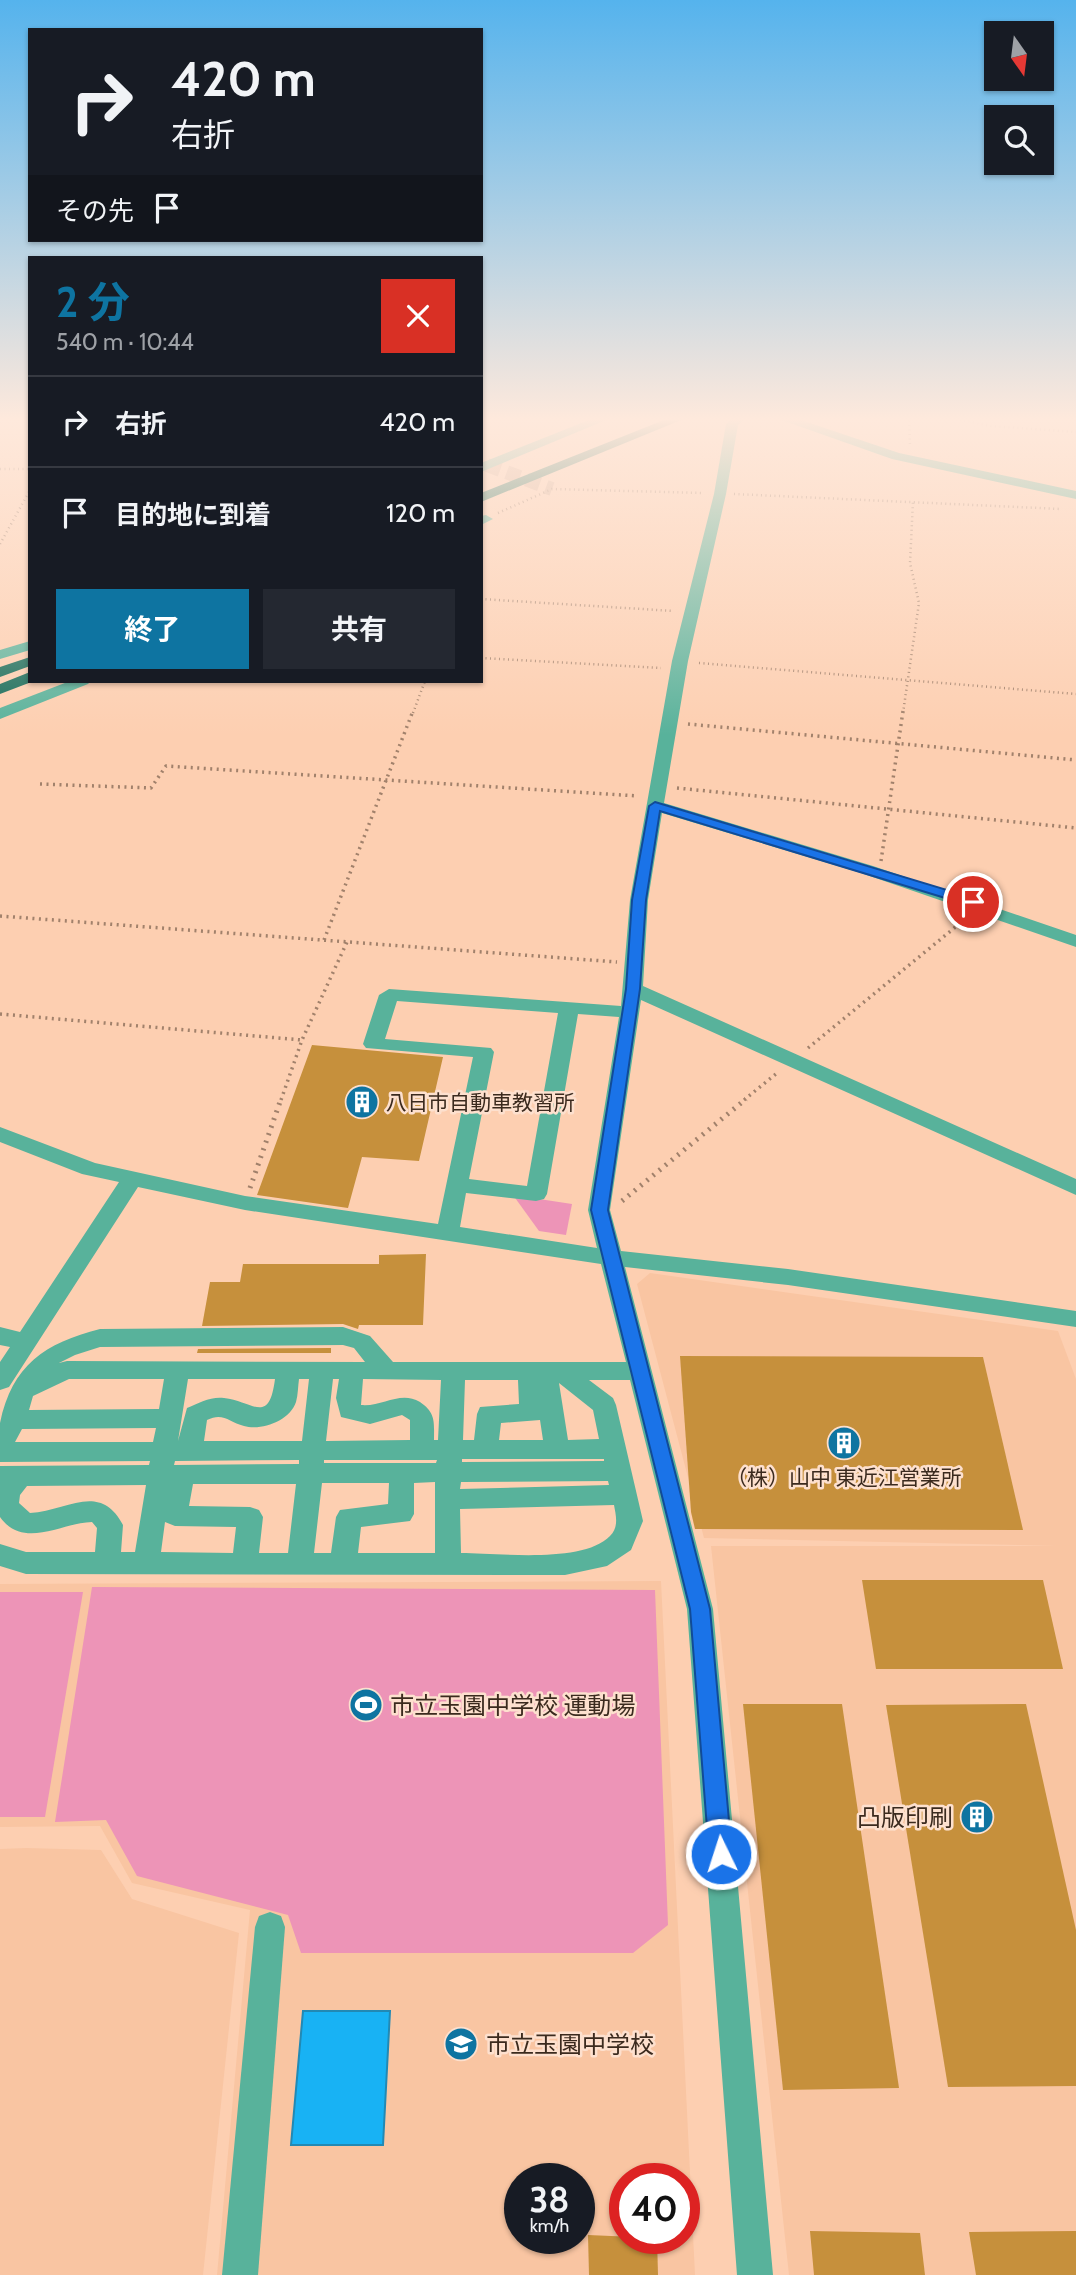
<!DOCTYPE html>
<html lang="ja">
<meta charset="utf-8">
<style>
body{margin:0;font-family:Cabin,"Noto Sans JP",sans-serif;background:#242831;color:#f1f3f6;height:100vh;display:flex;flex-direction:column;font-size:26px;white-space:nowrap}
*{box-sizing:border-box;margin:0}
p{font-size:23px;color:#9ea1a6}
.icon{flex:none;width:38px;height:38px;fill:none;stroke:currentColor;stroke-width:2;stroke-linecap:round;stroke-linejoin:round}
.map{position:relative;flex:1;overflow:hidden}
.side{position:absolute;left:28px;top:256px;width:455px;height:427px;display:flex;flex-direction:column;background:#171b24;border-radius:0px;box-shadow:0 2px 5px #0004}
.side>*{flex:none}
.top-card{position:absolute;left:28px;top:28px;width:455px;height:214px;border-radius:0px;box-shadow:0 2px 5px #0004;background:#171b24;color:#f1f3f6;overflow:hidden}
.needle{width:46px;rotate:166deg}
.tools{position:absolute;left:984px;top:21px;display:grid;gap:14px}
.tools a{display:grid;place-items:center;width:70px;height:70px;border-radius:0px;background:#171b24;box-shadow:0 2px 5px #0004;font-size:35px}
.speed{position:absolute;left:504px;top:2163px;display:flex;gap:14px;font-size:35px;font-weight:700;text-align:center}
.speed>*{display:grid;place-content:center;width:91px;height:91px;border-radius:50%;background:#171b24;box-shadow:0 2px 5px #0004;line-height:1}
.speed small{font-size:18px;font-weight:400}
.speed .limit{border:10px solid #d22;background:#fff;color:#111}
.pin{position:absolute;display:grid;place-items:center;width:60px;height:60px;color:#fff;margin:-30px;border:4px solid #fff;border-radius:50%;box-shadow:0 2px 7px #0007}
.me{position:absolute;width:77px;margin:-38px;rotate:356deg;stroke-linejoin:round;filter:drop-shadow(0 0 5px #0008)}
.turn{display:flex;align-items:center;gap:24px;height:147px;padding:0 28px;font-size:32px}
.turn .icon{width:91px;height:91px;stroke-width:2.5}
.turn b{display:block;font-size:49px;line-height:60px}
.then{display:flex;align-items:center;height:66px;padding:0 28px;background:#0003;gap:14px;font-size:26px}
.round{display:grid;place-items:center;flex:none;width:74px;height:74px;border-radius:0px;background:#242831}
.overview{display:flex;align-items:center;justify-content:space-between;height:119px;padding:0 28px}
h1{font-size:42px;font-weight:700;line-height:52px;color:#0e74a1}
.button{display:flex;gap:14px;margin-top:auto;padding:14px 28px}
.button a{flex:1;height:80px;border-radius:0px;background:#0e74a1;color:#fff;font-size:28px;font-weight:700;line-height:80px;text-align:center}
.button a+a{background:#242831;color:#f1f3f6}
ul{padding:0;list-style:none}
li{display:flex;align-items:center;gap:21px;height:91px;padding:0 28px;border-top:2px solid #363941}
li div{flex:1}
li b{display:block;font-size:26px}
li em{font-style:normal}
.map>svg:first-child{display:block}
.built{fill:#f9c5a2;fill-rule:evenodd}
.green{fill:#ed94b7}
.water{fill:#18b2f4;stroke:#2289b4;stroke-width:2}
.building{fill:#c6903c}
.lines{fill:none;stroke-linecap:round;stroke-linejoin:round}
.minor-tunnel{stroke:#d6ae94;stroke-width:14;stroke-dasharray:14 7;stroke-linecap:butt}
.path-far2{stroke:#a1816b;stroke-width:2.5;stroke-dasharray:1 3.5;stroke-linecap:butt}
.path-far1{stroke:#a1816b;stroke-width:3.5;stroke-dasharray:2 4.5;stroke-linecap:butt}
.path{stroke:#a1816b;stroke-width:5;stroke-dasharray:2 6;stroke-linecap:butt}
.minor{fill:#58b29b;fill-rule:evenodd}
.highway{fill:#156b59;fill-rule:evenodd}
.route{fill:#1a73e8;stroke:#114b97;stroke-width:2}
.labels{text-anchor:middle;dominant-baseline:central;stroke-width:5;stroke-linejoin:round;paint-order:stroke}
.poi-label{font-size:21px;fill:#3b2a1e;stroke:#fde0ce;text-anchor:start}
.near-poi-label{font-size:24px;fill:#3b2a1e;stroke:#fde0ce;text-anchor:start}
</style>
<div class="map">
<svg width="1076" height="2275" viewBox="0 0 1076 2275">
<rect width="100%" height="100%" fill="#fdcfb1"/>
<!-- built -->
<g class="built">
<polygon points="650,1273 1058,1331 1076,1379 1076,2275 789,2275 711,1546 1057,1546 704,1538 637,1284"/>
<path d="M661,1581L695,2275H217L250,1910L132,1883L100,1826L0,1827V1584ZM520,2179H579V2238H520ZM625,2179H684V2238H625Z"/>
<polygon points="26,1848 101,1850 132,1899 239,1933 203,2275 0,2275 0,1849"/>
</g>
<!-- green -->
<g class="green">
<polygon points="513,1195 572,1204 566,1235 539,1231"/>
<polygon points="92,1587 655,1590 668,1925 633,1953 301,1953 288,1915 137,1876 106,1820 55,1822"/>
<polygon points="0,1592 83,1592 45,1817 0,1817"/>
</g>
<!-- water -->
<polygon class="water" points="303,2011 390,2011 383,2145 291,2145"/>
<!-- building -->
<g class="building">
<polygon points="312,1045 443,1057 419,1161 362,1157 348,1208 257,1195"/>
<polygon points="426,1254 423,1325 359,1325 358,1329 343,1324 202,1326 210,1282 240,1282 243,1264 379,1264 379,1255"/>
<polygon points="331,1348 331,1353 197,1353 198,1349"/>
<polygon points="680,1356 983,1357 1023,1530 695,1529 691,1512"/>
<polygon points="862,1580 1043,1580 1063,1669 876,1669"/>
<polygon points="743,1704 842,1704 899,2088 783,2090"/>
<polygon points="1026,1704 1076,1930 1076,2086 948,2087 886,1705"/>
<polygon points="810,2231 920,2233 925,2275 814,2275"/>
<polygon points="1076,2231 1076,2275 976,2275 969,2232"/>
<polygon points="588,2235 657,2238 658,2275 589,2275"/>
</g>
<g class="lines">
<!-- minor-tunnel -->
<polyline class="minor-tunnel" points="487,465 552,489"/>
<!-- path-far2 -->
<g class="path-far2">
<polyline points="909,416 910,447"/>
<polyline points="942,416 991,426 1076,432"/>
<polyline points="0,469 30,469"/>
<polyline points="734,494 1061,509"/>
<polyline points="498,513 552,489 704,493"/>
<polyline points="0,544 30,490"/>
<polyline points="481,599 674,611"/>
<polyline points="481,658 661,668"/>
<polyline points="699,663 1076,694"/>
<polyline points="413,713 425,681"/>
<polyline points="903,713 919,603 910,563 913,501"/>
</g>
<!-- path-far1 -->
<g class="path-far1">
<polyline points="688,724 1076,760"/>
<polyline points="40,784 151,788 166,766 638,796"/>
<polyline points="677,788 1076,828"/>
<polyline points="881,861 903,711"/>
<polyline points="0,916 617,962"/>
<polyline points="324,940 413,711"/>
<polyline points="0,1014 302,1040"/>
<polyline points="808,1048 964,920"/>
<polyline points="281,1100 302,1040 347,942"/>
<polyline points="744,1100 777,1073"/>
</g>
<!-- path -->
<g class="path">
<polyline points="250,1188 281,1099"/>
<polyline points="622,1201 746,1099"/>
</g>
<!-- minor -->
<g class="minor">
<polygon points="599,416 616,416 481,472 481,463"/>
<path d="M734,416H748L738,425L726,494L688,661L664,803L873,866L1076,935V947L861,873L662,813L648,900L643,986L1076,1179V1195L641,1000L610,1210L621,1251L788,1269L1076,1311V1327L788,1285L625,1267L713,1609L773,2275H737L687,1609L630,1380H589L613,1398L616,1405L643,1521L631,1550L607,1566L565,1575L26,1574L0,1566V1544L26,1552H95L97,1528L92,1522C60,1523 24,1550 0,1517V1466L149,1465L150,1461L0,1462C0,1450 0,1435 0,1423C12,1365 45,1343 100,1329L343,1327L370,1336L393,1362H626L601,1264L245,1210L138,1187L9,1387L0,1390V1362L10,1347L0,1345V1327L20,1332L119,1182L82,1174L0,1142V1127L95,1163L245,1196L438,1224L473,1057L366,1048L363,1044L379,995L389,989L621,1006L630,900L672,661L714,494L726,424ZM397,1001L558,1013L527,1186L469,1179L494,1052L491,1048L385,1039ZM578,1014L619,1017L588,1210L597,1248L460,1227L466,1193L536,1201L544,1199L547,1194ZM343,1345L354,1348L365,1362L67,1361L59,1363L75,1355L100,1347ZM69,1379H164L159,1409L29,1410L33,1396ZM188,1379H275C269,1426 253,1401 224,1398C212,1396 198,1403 187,1408L178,1441ZM299,1379H309L302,1441H204L207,1420C223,1412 229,1422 244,1426C261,1431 290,1421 296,1402C298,1395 298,1386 299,1379ZM333,1379H339L336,1398L341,1417L370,1424L402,1415L410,1420V1440L326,1441ZM363,1379L441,1380L438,1440H434C434,1422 436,1413 420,1402C400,1390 383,1407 361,1405ZM465,1380H518L519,1404L480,1407L477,1414L474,1440H463ZM559,1383L593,1410L599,1439L568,1440ZM540,1420L543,1440H499L501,1423ZM156,1428L153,1442H15L22,1429ZM462,1459H604V1461L462,1462ZM299,1460V1464L174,1465L175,1461ZM324,1460H437L436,1463H324ZM608,1481L609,1485L460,1489L461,1482ZM435,1482V1553H358L361,1527L410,1521L414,1514V1483ZM322,1483H389L388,1504L340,1510L336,1517L331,1553H314ZM193,1484H296L288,1553H259L263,1517L259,1510L250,1507L189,1506ZM146,1485L135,1552H121L123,1525C100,1481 67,1511 30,1513L19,1503L20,1495L27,1486ZM614,1505C616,1516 619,1527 610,1536C583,1564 498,1553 461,1553L460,1509ZM165,1522L175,1526L236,1527L233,1553L161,1552Z"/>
<polygon points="770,416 789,416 899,453 1076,491 1076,499 892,459"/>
<polygon points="486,515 493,519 481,525 481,516"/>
<polygon points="30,641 30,650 0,659 0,650"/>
<polygon points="70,681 91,681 88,684 0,719 0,708"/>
<polygon points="270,1912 281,1916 285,1927 258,2275 222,2275 255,1927 259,1916"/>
</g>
<!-- highway -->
<g class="highway">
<polygon points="674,416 691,416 481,502 481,493"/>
<polygon points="30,657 30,666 0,677 0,667"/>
<polygon points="30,672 30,681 34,681 0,694 0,684"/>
</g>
</g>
<!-- sky -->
<linearGradient id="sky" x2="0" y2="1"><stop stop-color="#55b3ed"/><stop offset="0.57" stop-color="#fee9dc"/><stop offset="1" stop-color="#fee9dc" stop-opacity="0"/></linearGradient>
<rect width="1076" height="735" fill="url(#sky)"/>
<!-- route -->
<polygon class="route" points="655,802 977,899 979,902 973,906 968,905 660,811 646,900 640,989 608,1210 710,1609 732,1854 729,1862 721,1865 713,1862 709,1854 690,1609 591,1210 626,989 632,900 649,806"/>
<!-- icons -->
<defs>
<symbol id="building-disc" viewBox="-11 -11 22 22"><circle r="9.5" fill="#0e74a1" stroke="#fde0ce"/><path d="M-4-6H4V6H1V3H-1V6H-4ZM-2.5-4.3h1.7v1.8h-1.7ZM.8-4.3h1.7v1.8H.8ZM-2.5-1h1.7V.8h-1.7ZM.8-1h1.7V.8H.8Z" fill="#fff"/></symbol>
<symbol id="stadium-disc" viewBox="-11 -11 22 22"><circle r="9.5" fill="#0e74a1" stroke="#fde0ce"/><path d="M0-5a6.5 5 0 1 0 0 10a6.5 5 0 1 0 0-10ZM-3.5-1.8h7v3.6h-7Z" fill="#fff"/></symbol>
<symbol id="school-disc" viewBox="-11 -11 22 22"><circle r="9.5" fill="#0e74a1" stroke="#fde0ce"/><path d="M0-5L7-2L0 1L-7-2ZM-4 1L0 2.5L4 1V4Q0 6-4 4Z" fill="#fff"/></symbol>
</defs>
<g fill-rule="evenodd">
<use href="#building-disc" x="343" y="1083" width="38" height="38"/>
<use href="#building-disc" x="825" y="1424" width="38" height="38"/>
<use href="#stadium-disc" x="347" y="1686" width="38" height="38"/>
<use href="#building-disc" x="958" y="1798" width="38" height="38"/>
<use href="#school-disc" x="442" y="2025" width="38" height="38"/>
</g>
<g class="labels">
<!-- poi labels -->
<g class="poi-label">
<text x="386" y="1102">八日市自動車教習所</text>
<text x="844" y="1477" text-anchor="middle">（株）山中 東近江営業所</text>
</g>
<!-- near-poi labels -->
<g class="near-poi-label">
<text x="390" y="1705">市立玉園中学校 運動場</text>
<text x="953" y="1817" text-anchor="end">凸版印刷</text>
<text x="486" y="2044">市立玉園中学校</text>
</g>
</g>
</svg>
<div class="tools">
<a><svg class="needle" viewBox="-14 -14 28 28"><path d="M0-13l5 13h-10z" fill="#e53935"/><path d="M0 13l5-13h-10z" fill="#9ea1a6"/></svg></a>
<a><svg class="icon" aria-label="search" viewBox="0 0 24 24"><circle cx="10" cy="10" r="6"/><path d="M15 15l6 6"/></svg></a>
</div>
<div class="speed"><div>38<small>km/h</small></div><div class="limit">40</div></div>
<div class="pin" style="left:973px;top:902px;background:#d93025"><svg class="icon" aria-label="arrive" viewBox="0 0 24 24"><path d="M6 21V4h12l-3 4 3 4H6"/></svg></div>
<svg class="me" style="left:721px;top:1854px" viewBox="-20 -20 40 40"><circle r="17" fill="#1a73e8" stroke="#fff" stroke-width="3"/><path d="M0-11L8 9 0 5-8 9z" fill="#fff"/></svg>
<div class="top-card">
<div class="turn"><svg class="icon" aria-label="right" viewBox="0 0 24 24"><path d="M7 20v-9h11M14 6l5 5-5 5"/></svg><div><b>420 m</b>右折</div></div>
<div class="then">その先<svg class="icon" aria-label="arrive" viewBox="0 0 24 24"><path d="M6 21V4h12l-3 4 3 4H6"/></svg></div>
</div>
<section class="side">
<div class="overview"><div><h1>2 分</h1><p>540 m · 10:44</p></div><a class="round" style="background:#d93025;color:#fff"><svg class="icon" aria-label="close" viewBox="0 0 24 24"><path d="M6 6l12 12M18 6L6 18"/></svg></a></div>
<ul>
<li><svg class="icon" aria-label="right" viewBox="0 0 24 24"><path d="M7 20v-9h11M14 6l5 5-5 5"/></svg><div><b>右折</b></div><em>420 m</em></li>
<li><svg class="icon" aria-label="arrive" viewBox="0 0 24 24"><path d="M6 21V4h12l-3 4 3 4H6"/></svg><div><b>目的地に到着</b></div><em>120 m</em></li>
</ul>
<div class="button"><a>終了</a><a>共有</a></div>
</section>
</div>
